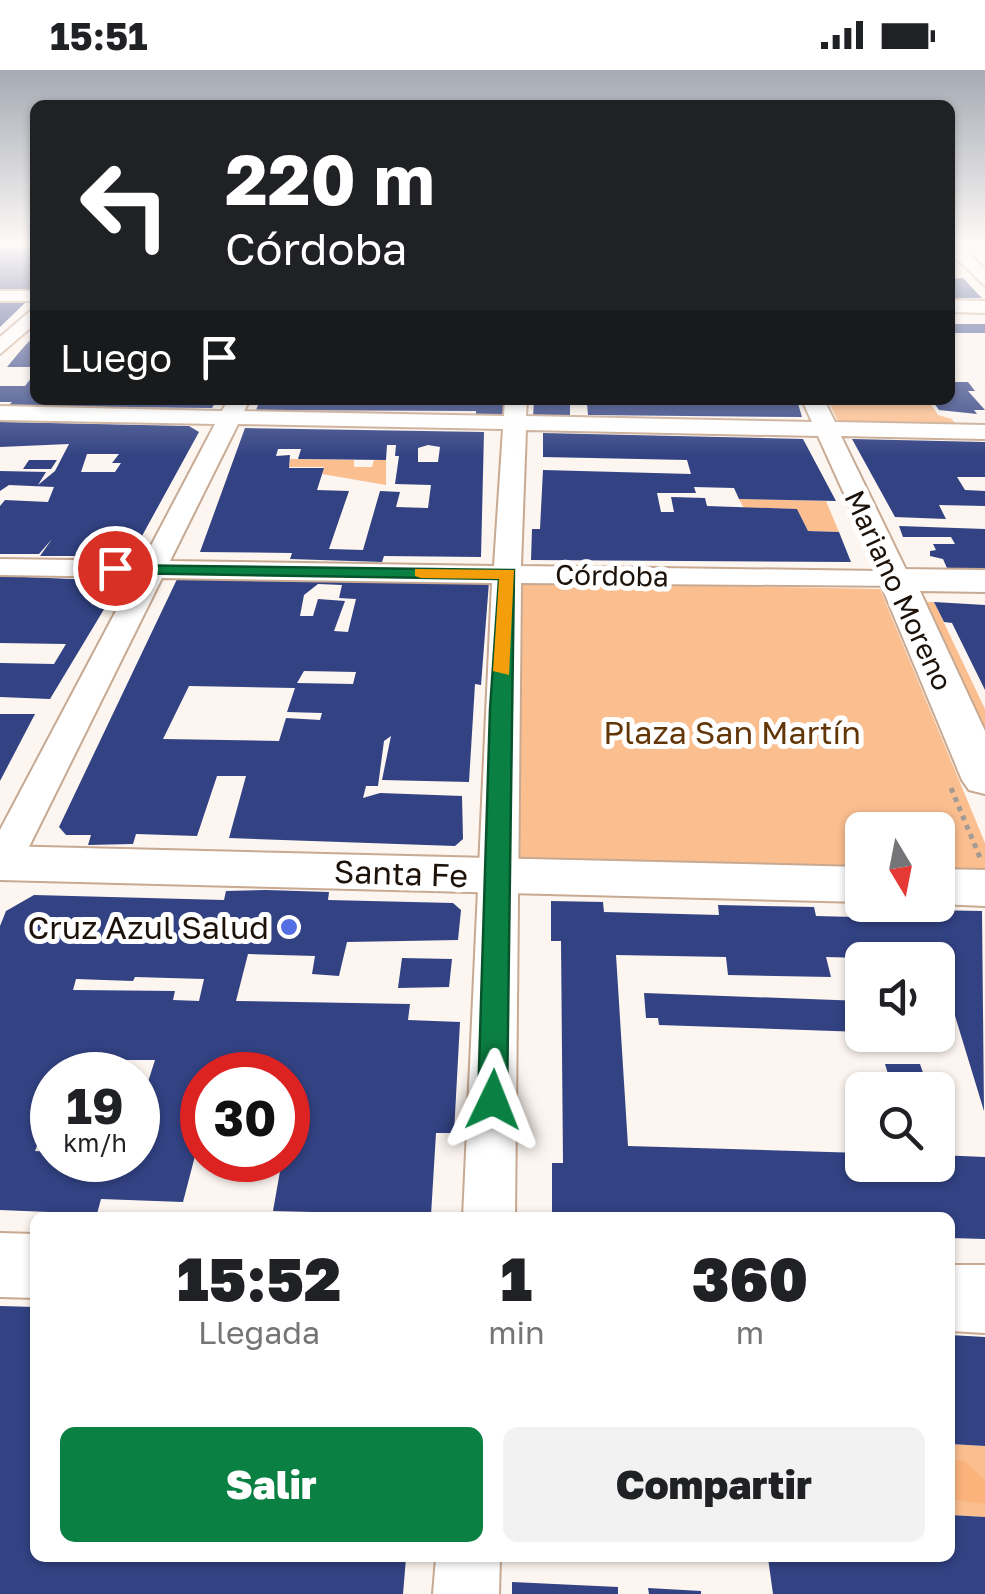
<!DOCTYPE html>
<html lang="es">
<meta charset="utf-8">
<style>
body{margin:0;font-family:"Golos Text",sans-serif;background:#f2f2f2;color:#202124;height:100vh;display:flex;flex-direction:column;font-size:38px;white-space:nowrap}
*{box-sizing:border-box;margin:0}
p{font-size:32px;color:#757577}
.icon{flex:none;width:55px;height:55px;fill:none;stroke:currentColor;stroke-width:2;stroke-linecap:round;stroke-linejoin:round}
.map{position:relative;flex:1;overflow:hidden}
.sheet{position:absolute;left:30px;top:1142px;width:925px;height:350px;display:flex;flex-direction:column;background:#fff;border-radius:15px;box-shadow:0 2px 8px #0004}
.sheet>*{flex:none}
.hud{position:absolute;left:30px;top:30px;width:925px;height:305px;border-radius:15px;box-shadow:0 2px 8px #0004;background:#202124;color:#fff;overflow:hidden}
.needle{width:65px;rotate:170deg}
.controls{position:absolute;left:845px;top:742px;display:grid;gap:20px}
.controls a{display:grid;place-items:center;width:110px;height:110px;border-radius:15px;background:#fff;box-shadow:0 2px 8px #0004;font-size:50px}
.speed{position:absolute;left:30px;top:982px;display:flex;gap:20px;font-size:50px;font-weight:700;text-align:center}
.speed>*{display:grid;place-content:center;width:130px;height:130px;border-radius:50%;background:#fff;box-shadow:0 2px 8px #0004;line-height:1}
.speed small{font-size:25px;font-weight:400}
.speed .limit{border:15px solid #d22;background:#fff;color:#111}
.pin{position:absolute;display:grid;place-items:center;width:85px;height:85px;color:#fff;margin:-42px;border:5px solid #fff;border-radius:50%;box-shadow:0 2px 10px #0007}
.me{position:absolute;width:110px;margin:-55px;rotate:2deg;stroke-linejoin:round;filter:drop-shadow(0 0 8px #0008)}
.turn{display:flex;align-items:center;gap:35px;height:210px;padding:0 30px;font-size:45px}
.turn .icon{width:130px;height:130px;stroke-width:2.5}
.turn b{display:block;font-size:70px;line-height:85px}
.then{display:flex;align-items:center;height:95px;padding:0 30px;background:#0003;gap:20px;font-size:38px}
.eta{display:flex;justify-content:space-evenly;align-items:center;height:170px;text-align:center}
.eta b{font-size:60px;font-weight:800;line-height:70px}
.button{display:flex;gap:20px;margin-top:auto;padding:20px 30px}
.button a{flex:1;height:115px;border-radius:15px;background:#0b8043;color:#fff;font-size:40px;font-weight:800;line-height:115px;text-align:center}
.button a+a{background:#f2f2f2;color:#202124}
.status{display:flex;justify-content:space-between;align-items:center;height:70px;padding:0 50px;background:#fff;direction:ltr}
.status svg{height:28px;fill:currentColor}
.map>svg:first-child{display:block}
.green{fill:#fbbe8f}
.forest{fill:#fbb37b}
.building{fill:#324283;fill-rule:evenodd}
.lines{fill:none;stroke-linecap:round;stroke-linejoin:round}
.minor-casing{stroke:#c8a991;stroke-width:4}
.major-casing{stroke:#c8a991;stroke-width:4}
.path{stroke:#a39a94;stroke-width:5;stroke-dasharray:5 5;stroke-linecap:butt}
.minor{fill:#fff;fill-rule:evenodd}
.major{fill:#fff;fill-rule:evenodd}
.route{fill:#0b8043;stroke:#07532c;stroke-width:2.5}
.slow{fill:#f59e0b}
.poi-dot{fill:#546fe4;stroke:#fff;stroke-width:4}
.labels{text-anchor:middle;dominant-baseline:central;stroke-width:10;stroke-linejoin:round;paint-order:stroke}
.far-street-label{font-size:28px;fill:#1d1209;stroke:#fff}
.park-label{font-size:32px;fill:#633608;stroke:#fff}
.street-label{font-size:32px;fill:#1d1209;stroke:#fff}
.poi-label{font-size:32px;fill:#1d1209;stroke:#fff;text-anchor:end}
</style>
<div class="status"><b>15:51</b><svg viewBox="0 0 49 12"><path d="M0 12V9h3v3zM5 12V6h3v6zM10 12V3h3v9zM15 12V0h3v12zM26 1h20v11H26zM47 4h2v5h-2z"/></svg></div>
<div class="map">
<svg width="985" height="1524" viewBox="0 0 985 1524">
<rect width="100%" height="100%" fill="#fcf5f0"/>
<!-- green -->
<g class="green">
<polygon points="828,330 928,330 938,345 952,349 958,358 840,356"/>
<polygon points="290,389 354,390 354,397 372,397 374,390 386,390 386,415 322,404 324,397 289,397"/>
<polygon points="739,429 826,431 839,462 808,461 797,439 744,438"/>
<polygon points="522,512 880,519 985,773 985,816 938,814 938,760 862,760 862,812 533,802 513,788"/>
<polygon points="921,532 934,532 985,639 985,670"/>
<polygon points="950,1374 985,1376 985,1447 950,1445"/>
</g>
<!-- forest -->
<polygon class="forest" points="950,1389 964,1391 985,1410 985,1434 950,1429"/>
<!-- building -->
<g class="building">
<rect x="0" y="178" width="35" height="41"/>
<polygon points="963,208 977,223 982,228 950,228 950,209"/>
<polygon points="0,230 27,231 0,257"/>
<rect x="950" y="254" width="35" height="9"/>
<polygon points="35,265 35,297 7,297 22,279"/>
<polygon points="35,303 35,330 217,330 212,338 8,336 12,332 0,332 0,316 25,316"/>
<polygon points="950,312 968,312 975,321 968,321 985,340 974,340 977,344 939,340 934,333 950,330"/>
<polygon points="260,330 495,330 509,334 505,347 476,346 476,341 256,340"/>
<polygon points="534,330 797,330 802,347 588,345 587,334 570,334 570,348 533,347"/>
<path d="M0,352L189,356L199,362L131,486H40L52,469L39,484H0V436L5,430L48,432L54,417L9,415L0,421V401L46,402L38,415L55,401L69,374L0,377ZM87,384H119L112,393H121L115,402H81Z"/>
<path d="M245,358L484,362L481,487L384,486L382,492L290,489L292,483L200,482ZM387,375H396L395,386H399L395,414L431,415L428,438L396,437L400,422L380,421L363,480L329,479L349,421L317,420L324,398H289L290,385L276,386L278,379H301L298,389L386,390ZM428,375L440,377L438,392H418V378Z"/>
<polygon points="543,363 803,369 836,431 739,429 734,418 694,417 696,423 657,423 661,442 674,442 671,427 705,428 707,436 797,439 808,461 839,462 851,492 531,490 532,459 540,459 543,400 691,404 687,390 543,387"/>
<polygon points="852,369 985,372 985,407 957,407 965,420 985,421 985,436 939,435 946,449 895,447"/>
<polygon points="29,390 57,390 51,399 23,399"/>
<polygon points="899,456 985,459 985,502 947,498 943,489 930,486 930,481 936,480 933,474 955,474 951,467 903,467"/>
<path d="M179,505L489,512L481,615L475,614L469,712L382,710L391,666L384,671L378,716H366L363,728L380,723L462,726L463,769L455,776L229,768L246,706H217L197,766L136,764L133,774L88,775L91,765H66L59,757ZM318,514L342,515L339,528L356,529L348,562L334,561L345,531L318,529L313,546H300L304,525ZM304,601L356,602L353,614L297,613ZM189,616L295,618L287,642L322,643L320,650L286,648L279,671L163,669Z"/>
<polygon points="0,506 121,511 50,629 0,627 0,593 54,594 66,574 0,573"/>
<polygon points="934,532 985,535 985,620 952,553 944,552"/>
<polygon points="0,644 35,644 0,711"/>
<path d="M266,820L329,822L328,830L453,833L461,840L458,870L347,872L339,906L312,904L315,886L248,884L236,931L410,934L408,950L460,952L454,1063H436L431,1145L273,1141L282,1090H288V1005H202V1059L183,1132L101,1129L97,1144L0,1140V856L6,841L34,825L224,830L226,821ZM135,907L204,909L199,931L173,930L175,921L73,920L76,909L133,911ZM120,990H155L147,1015H138V1090H52V1082L35,1081L52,1036V1005H116Z"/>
<polygon points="551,831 603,832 604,842 719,845 718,835 814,837 816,846 931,849 928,840 982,841 984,1041 938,890 826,887 831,907 728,905 726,887 616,885 628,1076 862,1083 862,1095 938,1095 938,1085 985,1087 985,1169 950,1168 950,1148 552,1148 552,1093 563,1093 561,871 551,871"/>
<polygon points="402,888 452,889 449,917 398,918"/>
<polygon points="644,923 862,931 862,962 659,955 658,948 646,948"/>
<polygon points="885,994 920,994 929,1020 870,1020 868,1014 891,1014"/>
<polygon points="0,1236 35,1237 35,1488 406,1488 403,1524 0,1524"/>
<polygon points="950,1265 985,1267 985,1376 950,1374"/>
<polygon points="950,1445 985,1447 985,1524 773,1524 768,1488 950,1488"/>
<polygon points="512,1512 618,1517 618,1524 512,1524"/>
<polygon points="648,1518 701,1521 701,1524 649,1524"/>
</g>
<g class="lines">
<defs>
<g id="minor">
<polygon points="950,174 961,174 985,200 985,216 950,182"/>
<rect x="0" y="221" width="35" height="10"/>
<polygon points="950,230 985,231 985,243 950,242"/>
<polygon points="35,237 35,254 0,284 0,267"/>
<path d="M228,330H250L244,341L504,346L505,330H527L526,346L812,352L802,330H824L835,352L985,355V369L841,366L911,510L907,516L521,513L515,1148H463L492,513L162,508L19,797L14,806L0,810V760L134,507L0,505V489L143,491L215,354L0,350V336L222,341ZM238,354L503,359L494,496L170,491ZM526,360L818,366L879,501L521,496Z"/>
<polygon points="436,1488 500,1488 499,1524 433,1524"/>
</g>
<g id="major">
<polygon points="897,499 985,500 985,522 920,521 985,661 985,724 969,720 962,710 879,510 884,502"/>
<polygon points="0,776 862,797 862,832 0,810"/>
<polygon points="938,799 985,800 985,836 938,834"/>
<polygon points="0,1163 35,1164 35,1228 0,1227"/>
<polygon points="950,1195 985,1195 985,1263 950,1261"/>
</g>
</defs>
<!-- minor casing -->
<use href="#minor" class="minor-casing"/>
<!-- major casing -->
<use href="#major" class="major-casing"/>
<!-- path -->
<polyline class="path" points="951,718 981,790"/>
<!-- minor -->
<use href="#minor" class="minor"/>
<!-- major -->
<use href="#major" class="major"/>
</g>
<!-- sky -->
<linearGradient id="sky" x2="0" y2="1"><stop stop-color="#a5aab3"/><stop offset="0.45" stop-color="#fefaf8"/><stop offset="1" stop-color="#fefaf8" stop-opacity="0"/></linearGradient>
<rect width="985" height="387" fill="url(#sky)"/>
<!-- route -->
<polygon class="route" points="109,495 514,500 507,1030 503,1039 493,1043 483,1039 478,1030 490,639 499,509 115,503 106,498"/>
<!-- slow -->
<polygon class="slow" points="415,499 514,500 509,605 493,601 499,509 421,508 415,506"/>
<!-- markers -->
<circle class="poi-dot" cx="289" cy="857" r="10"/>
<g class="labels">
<!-- far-street labels -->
<g class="far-street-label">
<text transform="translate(612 505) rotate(1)">Córdoba</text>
<text transform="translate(899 520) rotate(65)">Mariano Moreno</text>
</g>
<!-- park labels -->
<g class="park-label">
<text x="732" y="662">Plaza San Martín</text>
</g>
<!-- street labels -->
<g class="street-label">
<text transform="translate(401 803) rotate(2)">Santa Fe</text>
</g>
<!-- poi labels -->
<g class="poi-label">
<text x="269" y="857">Cruz Azul Salud</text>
</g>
</g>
</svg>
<div class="controls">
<a><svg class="needle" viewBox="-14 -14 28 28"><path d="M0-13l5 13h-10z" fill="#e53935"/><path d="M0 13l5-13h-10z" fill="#757577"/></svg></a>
<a><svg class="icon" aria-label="sound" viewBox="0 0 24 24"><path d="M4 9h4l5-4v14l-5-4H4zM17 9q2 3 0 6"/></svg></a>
<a><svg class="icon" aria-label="search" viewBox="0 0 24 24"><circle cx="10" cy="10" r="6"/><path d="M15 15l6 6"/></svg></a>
</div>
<div class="speed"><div>19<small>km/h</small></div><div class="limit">30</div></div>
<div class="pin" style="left:115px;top:498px;background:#d93025"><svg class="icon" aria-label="arrive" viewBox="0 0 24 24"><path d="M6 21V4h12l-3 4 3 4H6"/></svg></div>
<svg class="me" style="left:493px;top:1030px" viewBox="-20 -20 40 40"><path d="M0-17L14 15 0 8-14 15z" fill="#0b8043" stroke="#fff" stroke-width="4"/></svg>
<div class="hud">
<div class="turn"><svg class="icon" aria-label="left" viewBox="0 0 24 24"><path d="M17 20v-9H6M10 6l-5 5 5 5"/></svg><div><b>220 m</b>Córdoba</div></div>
<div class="then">Luego<svg class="icon" aria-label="arrive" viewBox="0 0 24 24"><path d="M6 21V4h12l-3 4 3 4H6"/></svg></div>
</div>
<section class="sheet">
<div class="eta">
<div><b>15:52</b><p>Llegada</p></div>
<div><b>1</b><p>min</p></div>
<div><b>360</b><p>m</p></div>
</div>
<div class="button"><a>Salir</a><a>Compartir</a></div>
</section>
</div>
